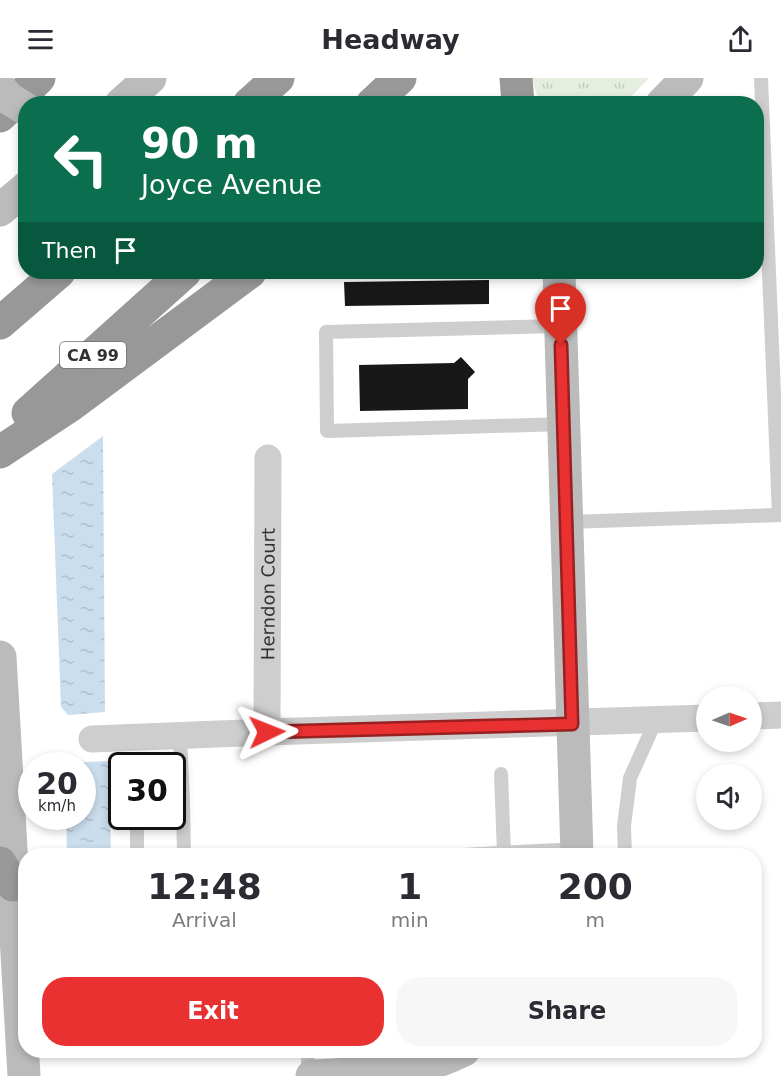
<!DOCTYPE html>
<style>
body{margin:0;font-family:"DejaVu Sans",sans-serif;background:#f7f7f7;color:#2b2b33;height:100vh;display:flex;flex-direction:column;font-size:22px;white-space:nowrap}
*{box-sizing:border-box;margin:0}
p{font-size:20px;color:#7c7c81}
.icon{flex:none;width:33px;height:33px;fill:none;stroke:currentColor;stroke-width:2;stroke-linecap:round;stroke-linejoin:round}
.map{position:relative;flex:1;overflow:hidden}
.panel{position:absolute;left:18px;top:770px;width:744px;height:210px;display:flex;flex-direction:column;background:#fff;border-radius:24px;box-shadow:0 3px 9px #0003}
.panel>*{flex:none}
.banner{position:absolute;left:18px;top:18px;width:746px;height:183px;border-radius:24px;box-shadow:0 3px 9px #0003;background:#0b6e4f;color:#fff;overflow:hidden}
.needle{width:39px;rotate:88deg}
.tools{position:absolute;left:696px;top:608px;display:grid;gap:12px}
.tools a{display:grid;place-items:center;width:66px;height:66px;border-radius:50%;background:#fff;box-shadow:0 3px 9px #0003;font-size:30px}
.speed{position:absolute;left:18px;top:674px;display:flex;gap:12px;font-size:30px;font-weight:700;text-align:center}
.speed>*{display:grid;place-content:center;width:78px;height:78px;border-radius:50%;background:#fff;box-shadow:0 3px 9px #0003;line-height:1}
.speed small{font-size:15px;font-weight:400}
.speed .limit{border:3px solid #111;border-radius:9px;background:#fff;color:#111}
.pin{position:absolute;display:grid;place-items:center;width:51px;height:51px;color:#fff;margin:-62px -26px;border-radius:50% 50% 50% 0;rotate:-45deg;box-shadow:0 0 6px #0007}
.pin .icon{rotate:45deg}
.me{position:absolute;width:66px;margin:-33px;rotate:88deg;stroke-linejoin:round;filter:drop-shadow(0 0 4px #0008)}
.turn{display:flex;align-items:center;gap:21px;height:126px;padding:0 24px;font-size:27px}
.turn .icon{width:78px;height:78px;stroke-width:2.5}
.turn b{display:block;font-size:42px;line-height:51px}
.then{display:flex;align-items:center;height:57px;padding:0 24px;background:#0003;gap:12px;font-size:22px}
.eta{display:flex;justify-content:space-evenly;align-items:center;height:102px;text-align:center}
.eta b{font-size:36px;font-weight:700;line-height:42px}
.button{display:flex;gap:12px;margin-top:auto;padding:12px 24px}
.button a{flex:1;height:69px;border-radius:24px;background:#ea3132;color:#fff;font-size:24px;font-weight:700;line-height:69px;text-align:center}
.button a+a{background:#f7f7f7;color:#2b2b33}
header{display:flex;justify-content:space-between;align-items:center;height:78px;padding:0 24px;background:#fff;font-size:27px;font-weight:700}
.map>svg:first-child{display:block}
.grass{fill:url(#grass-tufts)}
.water{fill:url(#water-ripples)}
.building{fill:#181818}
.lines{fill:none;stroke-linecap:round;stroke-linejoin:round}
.lane{stroke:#cecece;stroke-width:14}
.street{stroke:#cecece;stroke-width:27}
.secondary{stroke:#bbb;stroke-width:33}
.highway{stroke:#989898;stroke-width:33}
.secondary-bridge{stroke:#bbb;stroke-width:33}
.route-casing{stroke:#982020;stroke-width:15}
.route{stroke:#ea3132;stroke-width:10}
.labels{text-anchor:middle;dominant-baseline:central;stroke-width:6;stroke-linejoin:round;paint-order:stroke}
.shield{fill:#fff;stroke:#6f6f6f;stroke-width:1.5}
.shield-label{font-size:16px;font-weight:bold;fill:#313131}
.street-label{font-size:18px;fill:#313131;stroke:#fff}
</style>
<header><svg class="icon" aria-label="menu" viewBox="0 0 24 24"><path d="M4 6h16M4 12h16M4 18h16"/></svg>Headway<svg class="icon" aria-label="share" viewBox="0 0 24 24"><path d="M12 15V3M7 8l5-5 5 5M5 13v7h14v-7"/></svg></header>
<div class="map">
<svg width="781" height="998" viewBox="0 0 781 998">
<defs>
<pattern id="grass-tufts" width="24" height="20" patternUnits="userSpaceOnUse" patternTransform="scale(1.5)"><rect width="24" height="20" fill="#e6eedf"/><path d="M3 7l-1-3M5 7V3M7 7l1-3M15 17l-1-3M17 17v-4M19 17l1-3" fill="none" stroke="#c6cdc0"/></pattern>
<pattern id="water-ripples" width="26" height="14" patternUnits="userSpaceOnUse" patternTransform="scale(1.5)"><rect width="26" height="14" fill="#cbdeee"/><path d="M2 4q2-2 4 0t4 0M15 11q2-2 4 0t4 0" fill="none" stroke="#afbfcd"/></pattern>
</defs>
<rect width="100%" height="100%" fill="#fff"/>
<!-- grass -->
<polygon class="grass" points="532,0 649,0 624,26 539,25"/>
<!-- water -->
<g class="water">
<polygon points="103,358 105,634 68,637 61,629 52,396"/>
<polygon points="109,683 111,777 67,777 66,738 82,738 82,687 64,687 64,685"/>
</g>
<!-- building -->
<g class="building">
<polygon points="489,202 489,226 345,228 344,204"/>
<polygon points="461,279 475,294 468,301 468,331 360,333 359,287 454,285"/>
</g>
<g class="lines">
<!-- lane -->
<g class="lane">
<polyline points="761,0 779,437"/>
<polyline points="561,248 326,254 327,353 563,346"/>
<polyline points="567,444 781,437"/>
<polyline points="180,658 183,724"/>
<polyline points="501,696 504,775"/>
<polyline points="172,724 183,724 184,777"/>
<polyline points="137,738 137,777"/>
<polyline points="462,777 577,771"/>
<polyline points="625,777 624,748 630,700 656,642"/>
<polyline points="308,972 308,998"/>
</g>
<!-- street -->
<g class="street">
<polyline points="752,638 781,637"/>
<path id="s1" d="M267,654L268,380"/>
<polyline points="92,661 267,654 706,640"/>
</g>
<!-- secondary -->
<g class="secondary">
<polyline points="121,26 150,0"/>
<polyline points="662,26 687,0"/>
<polyline points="0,132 26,110"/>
<polyline points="559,194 577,777"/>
<polyline points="0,579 24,998"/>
<path d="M312,998C353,996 398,995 438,983C447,980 456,976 464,972"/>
</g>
<!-- highway -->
<g class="highway">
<polyline points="516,0 518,26"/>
<polyline points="249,26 278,0"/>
<polyline points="372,26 400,0"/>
<polyline points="0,38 39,0"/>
<polyline points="0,245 59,194"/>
<polyline points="28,335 185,194"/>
<polyline points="0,374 71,327 250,194"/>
<polyline points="0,785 13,807"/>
</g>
<!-- secondary-bridge -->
<polyline class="secondary-bridge" points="0,10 8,20 26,31"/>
</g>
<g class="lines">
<defs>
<polyline id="route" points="267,654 572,646 561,267"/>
</defs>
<!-- route casing -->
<use href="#route" class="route-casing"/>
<!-- route -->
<use href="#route" class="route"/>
</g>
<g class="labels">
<!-- shield labels -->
<rect class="shield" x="60" y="264" width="66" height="26" rx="4.5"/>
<g class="shield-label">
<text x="93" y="277">CA 99</text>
</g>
<!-- street labels -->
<g class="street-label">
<text stroke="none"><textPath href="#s1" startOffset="138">Herndon Court</textPath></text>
</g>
</g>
</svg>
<div class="tools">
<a><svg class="needle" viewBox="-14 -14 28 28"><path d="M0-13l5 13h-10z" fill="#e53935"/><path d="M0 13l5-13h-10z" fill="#7c7c81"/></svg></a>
<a><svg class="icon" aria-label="sound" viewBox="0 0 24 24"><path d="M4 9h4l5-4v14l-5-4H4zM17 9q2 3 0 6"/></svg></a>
</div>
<div class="speed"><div>20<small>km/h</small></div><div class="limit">30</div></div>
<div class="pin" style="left:561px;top:267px;background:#d93025"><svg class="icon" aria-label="arrive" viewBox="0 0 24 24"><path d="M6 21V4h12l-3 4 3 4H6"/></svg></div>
<svg class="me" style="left:267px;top:654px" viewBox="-20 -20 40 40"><path d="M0-17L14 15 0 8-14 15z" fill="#ea3132" stroke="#fff" stroke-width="4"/></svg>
<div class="banner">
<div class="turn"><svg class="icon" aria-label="left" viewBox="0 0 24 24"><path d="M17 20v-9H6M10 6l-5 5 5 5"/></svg><div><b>90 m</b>Joyce Avenue</div></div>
<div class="then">Then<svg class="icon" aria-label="arrive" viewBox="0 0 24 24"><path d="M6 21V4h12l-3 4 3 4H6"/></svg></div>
</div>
<section class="panel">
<div class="eta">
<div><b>12:48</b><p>Arrival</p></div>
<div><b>1</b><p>min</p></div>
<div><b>200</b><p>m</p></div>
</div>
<div class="button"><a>Exit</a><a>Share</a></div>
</section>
</div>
